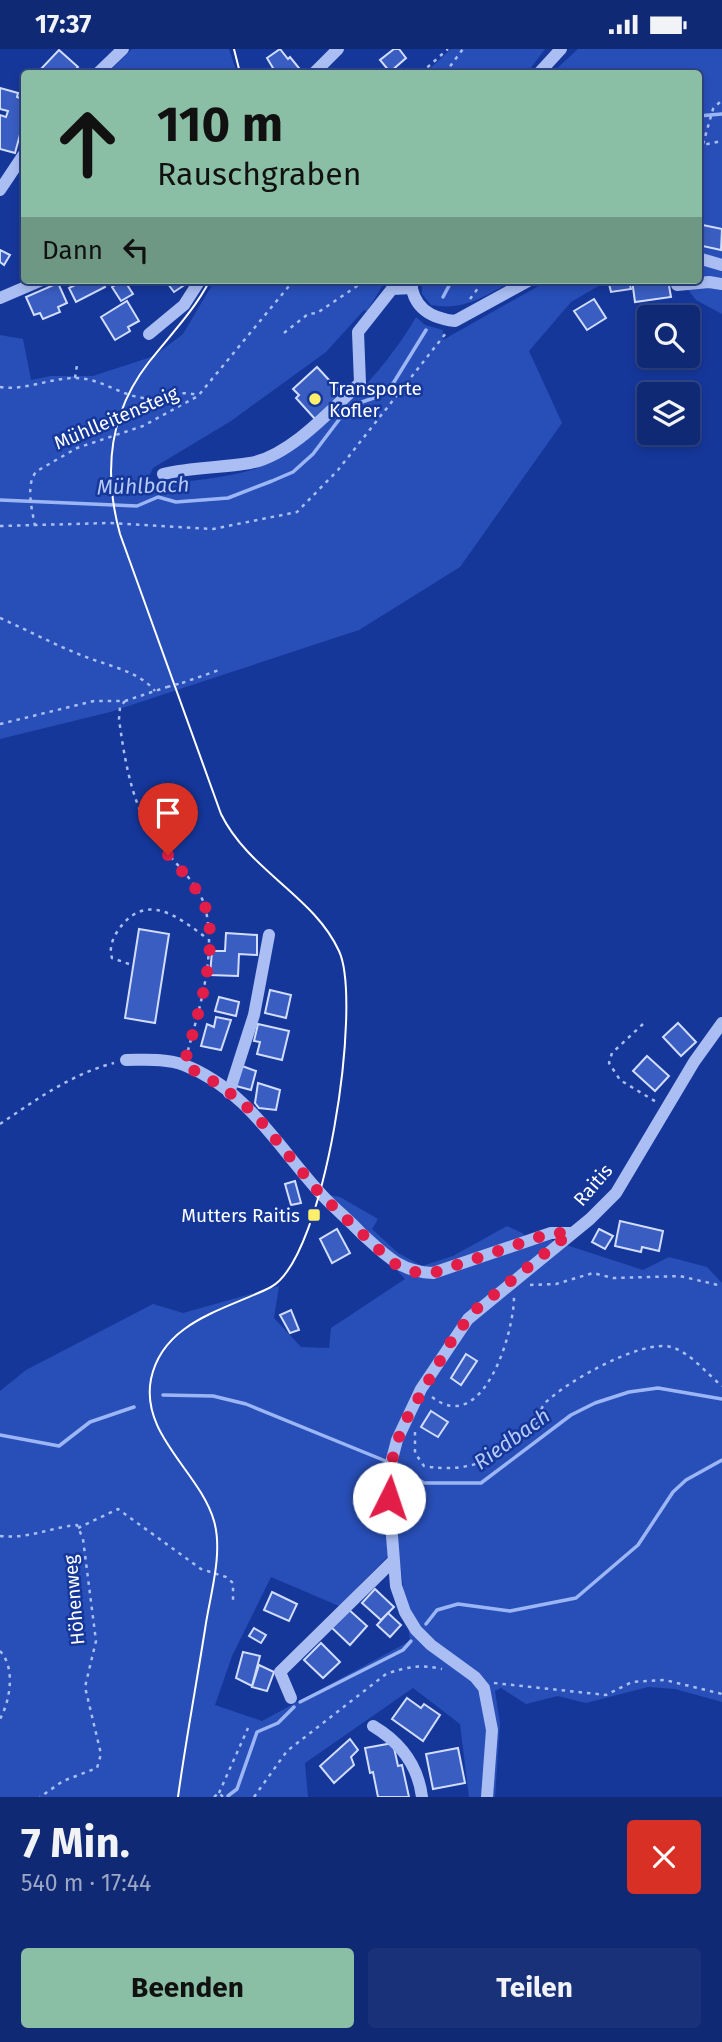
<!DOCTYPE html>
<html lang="de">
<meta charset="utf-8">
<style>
body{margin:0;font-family:"Fira Sans",sans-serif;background:#193179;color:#f1f3f6;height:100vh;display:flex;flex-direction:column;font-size:26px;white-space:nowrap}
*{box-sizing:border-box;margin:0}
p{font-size:23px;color:#9ca6c5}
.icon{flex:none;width:38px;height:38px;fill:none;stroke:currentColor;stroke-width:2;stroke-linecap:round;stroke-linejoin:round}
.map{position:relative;height:1748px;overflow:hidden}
.sheet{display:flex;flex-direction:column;background:#102974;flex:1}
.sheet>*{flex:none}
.guide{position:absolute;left:21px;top:21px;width:681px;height:214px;border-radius:7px;box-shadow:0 4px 10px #0003,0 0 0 2px #304586;background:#8abfa5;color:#111;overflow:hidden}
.tools{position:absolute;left:637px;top:256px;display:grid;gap:14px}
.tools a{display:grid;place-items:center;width:63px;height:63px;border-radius:7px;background:#102974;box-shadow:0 4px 10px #0003,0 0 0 2px #304586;font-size:35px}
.pin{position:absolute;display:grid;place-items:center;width:60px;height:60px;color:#fff;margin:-72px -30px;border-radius:50% 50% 50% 0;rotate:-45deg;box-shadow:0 0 7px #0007}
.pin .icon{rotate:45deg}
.me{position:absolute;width:77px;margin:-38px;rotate:4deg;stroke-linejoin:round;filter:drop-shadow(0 0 5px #0008)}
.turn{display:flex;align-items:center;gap:24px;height:147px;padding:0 21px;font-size:32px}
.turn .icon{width:91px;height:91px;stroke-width:2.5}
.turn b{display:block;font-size:49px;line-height:60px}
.then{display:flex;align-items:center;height:66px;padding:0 21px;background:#0003;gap:14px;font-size:26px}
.round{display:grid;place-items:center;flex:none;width:74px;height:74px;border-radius:7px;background:#193179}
.head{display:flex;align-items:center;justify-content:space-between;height:119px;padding:0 21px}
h1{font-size:42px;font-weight:700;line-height:52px}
.cta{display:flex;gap:14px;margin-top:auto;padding:14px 21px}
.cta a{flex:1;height:80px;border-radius:7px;background:#8abfa5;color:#111;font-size:28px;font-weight:700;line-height:80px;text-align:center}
.cta a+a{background:#193179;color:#f1f3f6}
.status{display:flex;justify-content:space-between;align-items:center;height:49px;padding:0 35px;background:#102974;direction:ltr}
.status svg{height:19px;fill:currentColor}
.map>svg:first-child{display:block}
.green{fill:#284fb8;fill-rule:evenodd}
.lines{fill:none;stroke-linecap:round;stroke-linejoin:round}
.stream{stroke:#9cb6f5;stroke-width:3.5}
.building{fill:#395dc0;stroke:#d2ddfd;stroke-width:2}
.path{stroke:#aabef3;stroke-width:2.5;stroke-dasharray:3.5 5;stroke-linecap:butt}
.minor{stroke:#aabef3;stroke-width:12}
.tram{stroke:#fff;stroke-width:2}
.path-bridge{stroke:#aabef3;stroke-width:2.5;stroke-dasharray:3.5 5;stroke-linecap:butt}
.route{stroke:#e11d48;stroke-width:12;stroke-dasharray:0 21.6}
.poi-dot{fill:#ffef6b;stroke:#15379a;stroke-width:2.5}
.labels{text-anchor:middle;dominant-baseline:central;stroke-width:5;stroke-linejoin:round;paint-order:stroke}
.poi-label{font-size:19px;fill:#fff;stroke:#15379a;text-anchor:start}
.street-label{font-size:19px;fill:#fff;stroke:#15379a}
.water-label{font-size:21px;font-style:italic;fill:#b6c9f9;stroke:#15379a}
</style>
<div class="status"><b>17:37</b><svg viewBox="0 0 49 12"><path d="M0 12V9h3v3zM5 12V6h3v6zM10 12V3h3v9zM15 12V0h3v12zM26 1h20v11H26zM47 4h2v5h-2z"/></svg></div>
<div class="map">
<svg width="722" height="1748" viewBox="0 0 722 1748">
<rect width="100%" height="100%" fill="#15379a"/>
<!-- green -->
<g class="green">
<polygon points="132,0 229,0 237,24 108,24"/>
<polygon points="451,0 545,0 527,24 425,24"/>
<polygon points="578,0 722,0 722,265 696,251 688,241 698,231 698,24 552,24"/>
<path d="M215,231H386L367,262L364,261L326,303L231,372L153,419L144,439C174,433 234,429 260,418C318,393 385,323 416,268L425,276L443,281V291L549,231H609L571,253L529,302L562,374L460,518L359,581L110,663L0,690V286L23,290L31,331L51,327H93L154,307L183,285Z"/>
<path d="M422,231H514C485,247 465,262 431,256L422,245Z"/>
<path d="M329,1146L340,1148L378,1170L372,1180L398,1204L422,1217L453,1207L507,1177L522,1184L533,1196L551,1191L643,1221L669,1208L707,1218L722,1234V1653L675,1640L648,1638L586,1654L558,1647L526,1655L501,1639L495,1642L500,1674L495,1748H469L460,1675L413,1639L305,1714L308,1748H0V1342L26,1321L153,1255L183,1264L279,1237L274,1269L301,1298L329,1299L331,1279L405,1230ZM398,1497L410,1592L262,1672L215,1656L232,1607L271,1528L339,1557Z"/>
</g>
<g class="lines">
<!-- stream -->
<g class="stream">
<polyline points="698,67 722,65"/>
<polyline points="443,248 452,231"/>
<polyline points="0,451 137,457 158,448 176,453 228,449 272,432 293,423 313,405 341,368 362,353 382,346 394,333 426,281"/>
<polyline points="163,1346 213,1347 246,1355 393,1415 424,1434 481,1434 571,1366 595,1354 629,1343 658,1339 722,1350"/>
<polyline points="0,1386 59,1397 90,1373 134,1358"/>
<polyline points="426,1575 437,1561 458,1555 510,1562 576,1549 638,1496 673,1443 686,1431 722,1411"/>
<polyline points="300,1653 403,1601 411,1592"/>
<polyline points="228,1747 237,1740 257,1683 278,1674 294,1658"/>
</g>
</g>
<!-- building -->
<g class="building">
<polygon points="280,0 288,10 290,8 303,24 276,24 267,9"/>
<polygon points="394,0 399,0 406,9 390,23 380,11"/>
<polygon points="59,1 78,18 72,24 42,24 39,22"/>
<polygon points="0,39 18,44 17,48 24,50 24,83 21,82 15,104 0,100 0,66 6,68 8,62 0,60"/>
<polygon points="698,175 722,180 721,201 698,196"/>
<polygon points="0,201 10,206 4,216 0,213"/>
<polygon points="77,231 101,231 105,238 76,253 69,239 79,234"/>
<polygon points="124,231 133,245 121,252 112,238"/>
<polygon points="165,231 188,231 189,233 174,243"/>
<polygon points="632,231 668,231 671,248 635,253"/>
<polygon points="629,232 631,240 611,243 609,235"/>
<polygon points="58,234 67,254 58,258 60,263 43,270 40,264 34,266 26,248"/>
<polygon points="594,250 606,269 587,281 574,262"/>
<polygon points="127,252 139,272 128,278 130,282 115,291 101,268"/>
<polygon points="317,318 342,345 315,370 296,349 299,346 293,340"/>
<polygon points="139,880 169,885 155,974 125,969"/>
<polygon points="226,884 257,886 257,906 239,905 238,927 210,926 212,902 225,902"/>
<polygon points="270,941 291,946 286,969 265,964"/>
<polygon points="219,948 239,953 236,967 215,962"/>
<polygon points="216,968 231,971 221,1001 201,997 207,975 214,978"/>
<polygon points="678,974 696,993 681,1007 663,988"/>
<polygon points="258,975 289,982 282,1011 257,1005 260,993 254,992"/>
<polygon points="647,1007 669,1027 655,1042 633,1022"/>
<polygon points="242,1017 256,1022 251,1041 236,1037"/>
<polygon points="258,1034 280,1041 276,1061 259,1059 255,1054"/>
<polygon points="295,1132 301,1154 291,1156 285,1135"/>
<polygon points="620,1172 663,1182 659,1202 642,1198 641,1203 615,1197"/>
<polygon points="337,1180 350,1204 332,1214 320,1190"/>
<polygon points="599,1180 613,1187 605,1200 592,1193"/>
<polygon points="291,1261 299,1281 290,1284 280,1266"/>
<polygon points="466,1305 477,1312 461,1336 451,1329"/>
<polygon points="431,1362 448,1373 438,1388 421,1378"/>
<polygon points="375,1540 394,1558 381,1571 362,1554"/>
<polygon points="272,1543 297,1555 289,1572 264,1561"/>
<polygon points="347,1559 367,1577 350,1596 331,1578"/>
<polygon points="388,1564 401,1576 390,1588 377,1576"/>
<polygon points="254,1579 266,1586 261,1594 249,1587"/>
<polygon points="321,1594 340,1613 323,1629 304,1611"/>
<polygon points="243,1603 260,1607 252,1637 236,1629"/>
<polygon points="259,1616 274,1623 267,1642 252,1638"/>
<polygon points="407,1649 421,1659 424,1655 440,1666 423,1692 392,1670"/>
<polygon points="350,1690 358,1701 351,1708 354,1716 334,1734 320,1717"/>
<polygon points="393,1694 398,1717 402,1716 409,1748 378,1748 373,1723 370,1724 365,1699"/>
<polygon points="458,1699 465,1734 433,1740 426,1705"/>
</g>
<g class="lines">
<!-- path -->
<g class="path">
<polyline points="421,24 448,0"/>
<polyline points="445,24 463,0"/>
<polyline points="703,95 713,60 722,51"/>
<polyline points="698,97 722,92"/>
<polyline points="470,250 484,231"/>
<polyline points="284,284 308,265 317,264 366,231"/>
<polyline points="75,329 77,316"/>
<path d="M0,338C24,342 50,329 75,329C100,329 120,346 143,349C163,351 176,340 197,346"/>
<polyline points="0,477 110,474 213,480 297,463 338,421 446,284"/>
<path d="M35,477C32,461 25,434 37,422L77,399L143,377L198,347L294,231"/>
<path d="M0,569C27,581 53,595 81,606C104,616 138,621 155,642"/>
<polyline points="182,634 222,620"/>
<path d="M125,652L120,658L119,670C124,707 131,751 151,783C167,809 200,832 206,862C216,910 199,960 187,1005"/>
<polyline points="0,675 94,652 125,652 167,638"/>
<path d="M129,915L112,909C109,900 112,891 117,883C145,840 178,868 208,890"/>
<polyline points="643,975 612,1004 609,1014 620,1031 658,1054"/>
<path d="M0,1075C36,1051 71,1025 114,1014"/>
<polyline points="530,1236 556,1235 593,1224 613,1229 680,1227 722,1237"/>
<path d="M432,1348C483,1388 514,1284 514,1248"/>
<path d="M415,1383V1404L424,1417C470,1425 502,1409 535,1378C541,1372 539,1360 545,1354C566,1333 641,1290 671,1298C690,1303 707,1325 722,1337"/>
<polyline points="78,1479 118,1460 201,1520 226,1528 233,1534 233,1553"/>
<path d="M0,1487C29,1490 48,1479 77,1476L83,1490L96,1592L85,1638L101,1705L97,1719L63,1732L40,1748"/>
<path d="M0,1602C16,1619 10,1652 0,1670"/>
<polyline points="494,1634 606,1646 632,1633 665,1631 722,1645"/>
<polyline points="219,1744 248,1679"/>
<polyline points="214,1748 219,1744 223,1748"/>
<path d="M254,1748L287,1702L386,1625C406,1618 422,1615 442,1620"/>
</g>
<!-- minor -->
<g class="minor">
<polyline points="98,24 123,0"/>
<polyline points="314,24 338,0"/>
<polyline points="539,24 561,0"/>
<polyline points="0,141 24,105"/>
<polyline points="698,209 722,216"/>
<path d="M411,231C412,258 430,269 455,272L530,231"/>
<polyline points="677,236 709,233 722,235"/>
<polyline points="0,249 42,231"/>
<polyline points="149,285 184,256 200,231"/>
<path d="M163,425C192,418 221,419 250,414C290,407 332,360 360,334L358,283L392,240L412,239"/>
<path d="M126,1011C145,1011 165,1009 184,1016C247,1040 279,1100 323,1147C335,1160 349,1171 361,1184C384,1205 400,1223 433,1224L551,1184H570"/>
<polyline points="229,1044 254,966 269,886"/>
<polyline points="291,1649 280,1623 393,1512"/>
<path d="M373,1677C400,1693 418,1716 422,1748"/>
<polyline points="487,1748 492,1681 484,1639 475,1628 431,1596 416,1581 405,1563 396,1537 389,1449 390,1418 397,1391 421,1340 468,1270 590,1170 616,1144 694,1013 722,974"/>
</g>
<!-- tram -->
<g class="tram">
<polyline points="234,0 240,24"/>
<path d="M178,1748C186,1690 197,1632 206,1574C211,1543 223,1503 214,1472C200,1423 140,1386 151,1330C163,1272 226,1261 271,1238C325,1209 363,954 339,902C314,847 249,822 221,765L120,485C103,423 109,364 149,313C171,285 194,262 210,231"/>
</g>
<!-- path-bridge -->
<polyline class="path-bridge" points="167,638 182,634"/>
</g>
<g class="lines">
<!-- route -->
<path class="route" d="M168,806C181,821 196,837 204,855C222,896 195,974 184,1016L220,1036L254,1064L321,1146L393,1214L415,1223L433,1224L551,1184H570L474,1262L453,1289L402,1378L390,1418L389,1449"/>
</g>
<!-- markers -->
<g class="poi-dot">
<circle cx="315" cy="350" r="7"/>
<rect x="307" y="1159" width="14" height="14" rx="3.5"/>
</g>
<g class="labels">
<!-- poi labels -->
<g class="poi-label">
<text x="329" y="339">Transporte<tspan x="329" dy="22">Kofler</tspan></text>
<text x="300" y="1166" text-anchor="end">Mutters Raitis</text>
</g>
<!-- street labels -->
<g class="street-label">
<text transform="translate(116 369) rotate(-23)">Mühlleitensteig</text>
<text transform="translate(593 1136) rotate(-49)">Raitis</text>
<text transform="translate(74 1551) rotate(-95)">Höhenweg</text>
</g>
<!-- water labels -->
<g class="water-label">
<text transform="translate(143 437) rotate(-2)">Mühlbach</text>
<text transform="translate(512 1390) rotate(-36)">Riedbach</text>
</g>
</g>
</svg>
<div class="tools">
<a><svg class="icon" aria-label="search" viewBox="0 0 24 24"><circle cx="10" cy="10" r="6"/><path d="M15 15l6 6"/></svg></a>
<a><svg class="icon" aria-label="layers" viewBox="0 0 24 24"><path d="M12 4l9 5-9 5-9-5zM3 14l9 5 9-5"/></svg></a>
</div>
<div class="pin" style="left:168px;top:806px;background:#d93025"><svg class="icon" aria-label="arrive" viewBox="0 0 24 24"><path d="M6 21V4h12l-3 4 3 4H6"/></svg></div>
<svg class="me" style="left:389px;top:1449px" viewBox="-20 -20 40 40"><circle r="19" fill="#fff"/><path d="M0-13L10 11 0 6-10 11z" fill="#e11d48"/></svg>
<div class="guide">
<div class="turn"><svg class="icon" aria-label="ahead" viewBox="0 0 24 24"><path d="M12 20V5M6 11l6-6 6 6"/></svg><div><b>110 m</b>Rauschgraben</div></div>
<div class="then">Dann<svg class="icon" aria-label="left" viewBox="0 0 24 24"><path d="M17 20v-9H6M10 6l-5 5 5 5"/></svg></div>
</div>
</div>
<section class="sheet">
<div class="head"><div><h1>7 Min.</h1><p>540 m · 17:44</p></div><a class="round" style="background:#d93025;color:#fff"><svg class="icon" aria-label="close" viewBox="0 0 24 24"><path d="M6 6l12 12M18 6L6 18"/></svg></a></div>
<div class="cta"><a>Beenden</a><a>Teilen</a></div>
</section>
